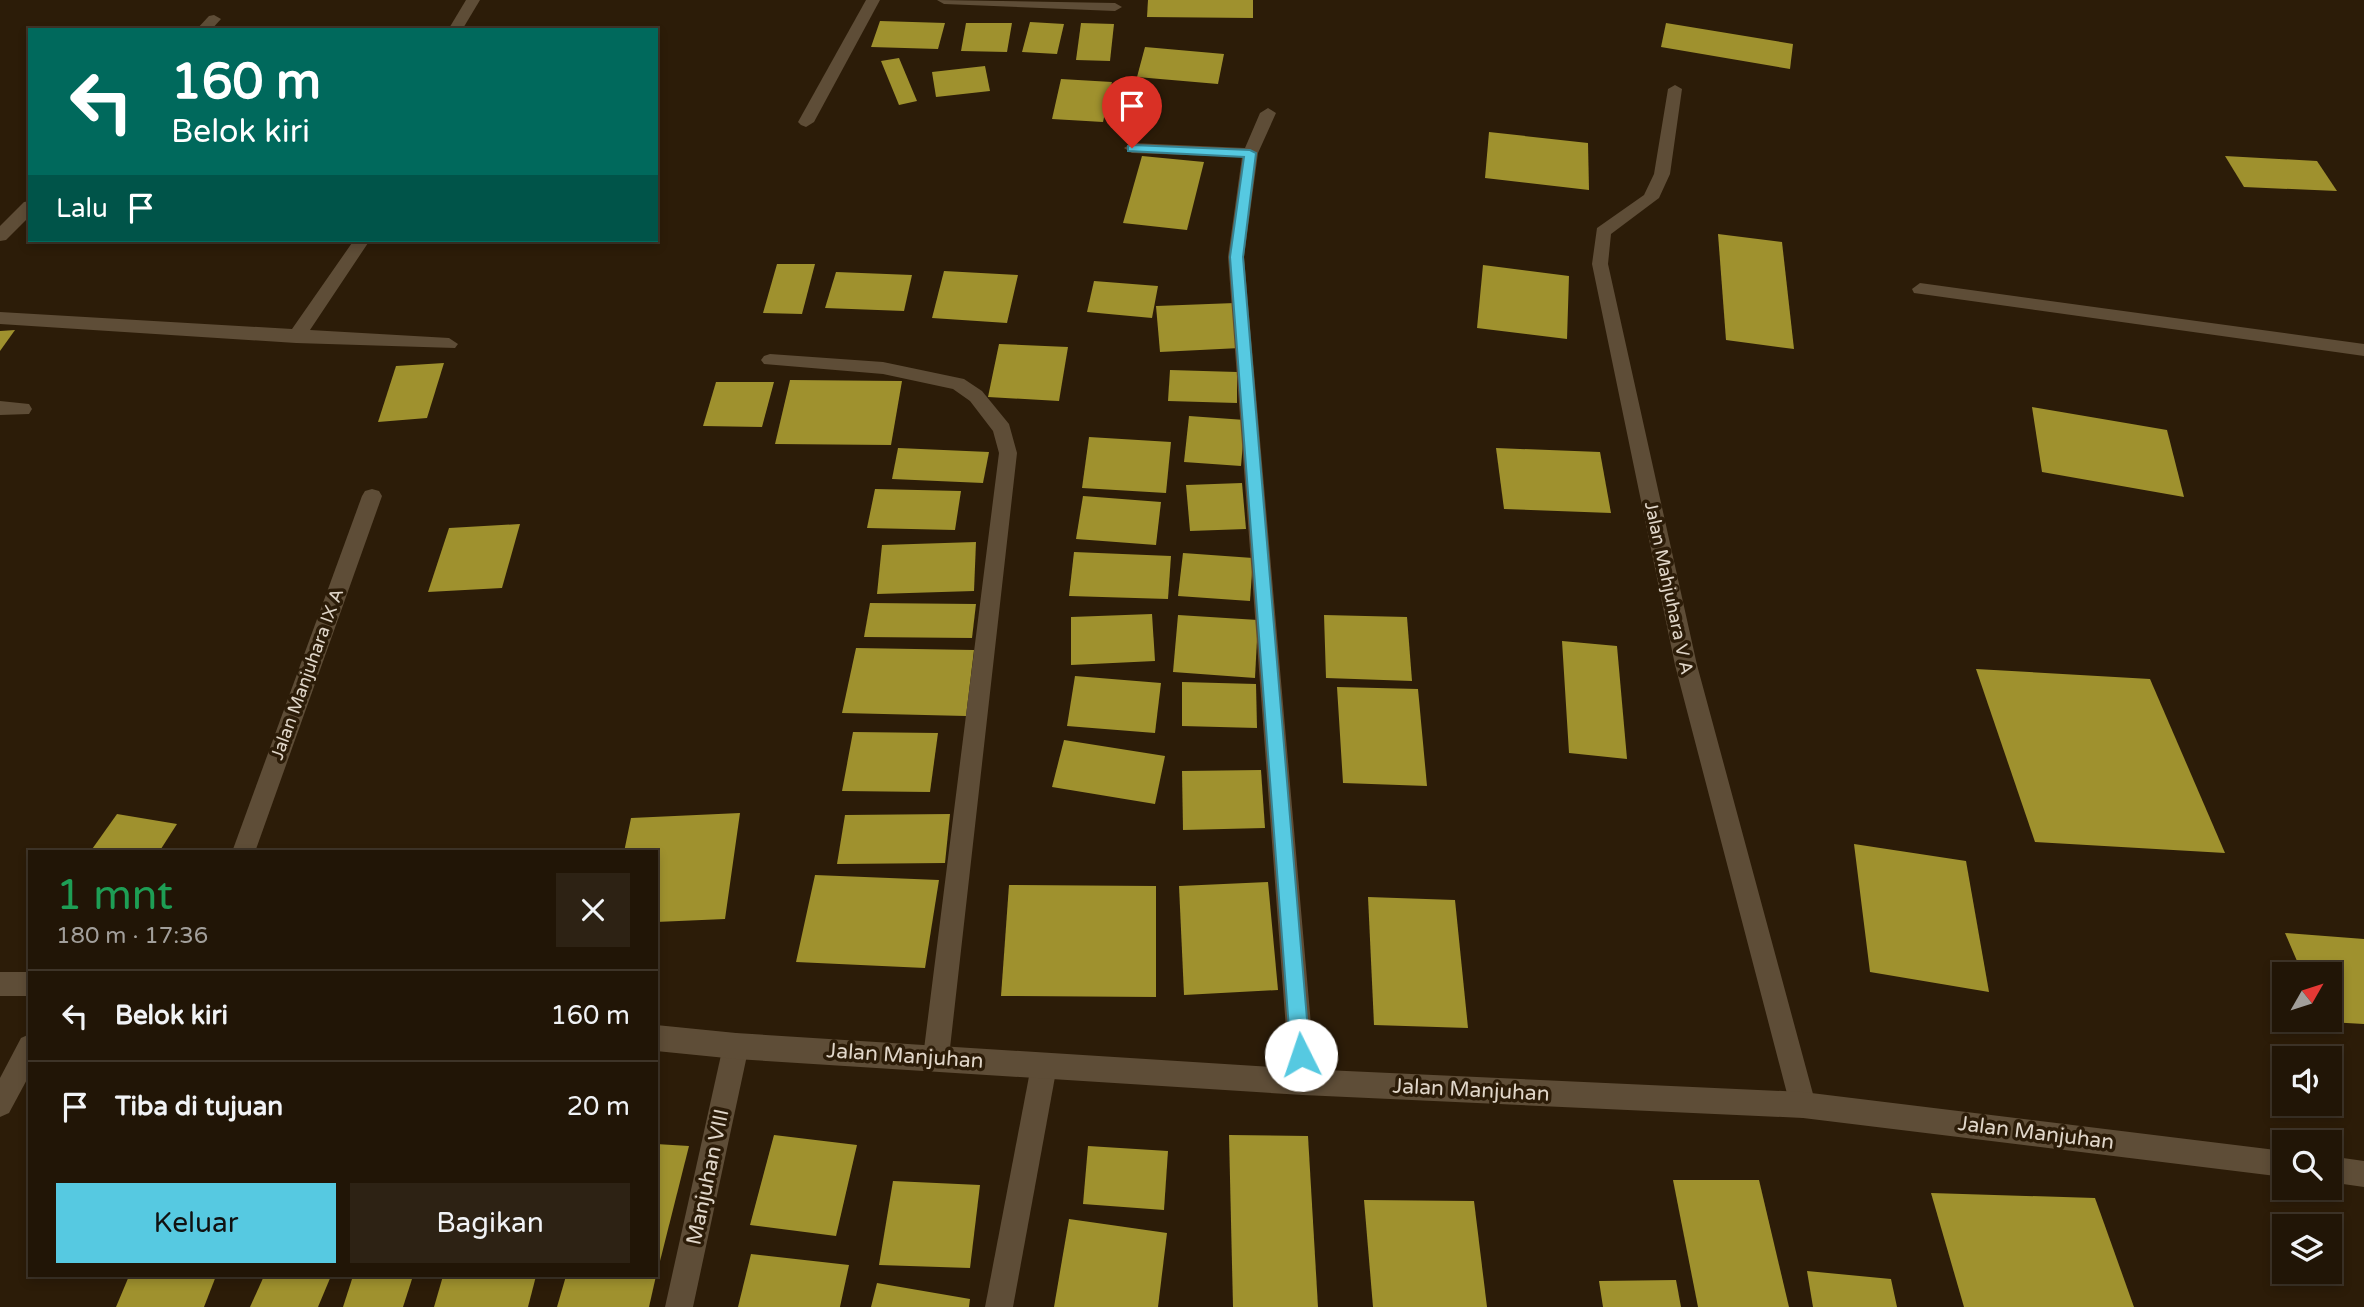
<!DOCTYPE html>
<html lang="id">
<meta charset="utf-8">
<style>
body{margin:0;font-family:"Varela Round",sans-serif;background:#2d2214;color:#f1f3f6;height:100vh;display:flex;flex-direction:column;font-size:26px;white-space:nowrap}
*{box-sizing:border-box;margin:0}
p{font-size:23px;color:#a29f9b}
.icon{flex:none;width:38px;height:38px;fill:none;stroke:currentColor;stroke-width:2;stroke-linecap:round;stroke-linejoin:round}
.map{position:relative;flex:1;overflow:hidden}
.panel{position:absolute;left:28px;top:850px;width:630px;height:427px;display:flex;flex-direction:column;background:#211506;border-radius:0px;box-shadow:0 4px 10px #0003,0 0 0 2px #3e3428}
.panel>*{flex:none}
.top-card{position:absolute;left:28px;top:28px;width:630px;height:214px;border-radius:0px;box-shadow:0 4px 10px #0003,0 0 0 2px #3e3428;background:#00695c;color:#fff;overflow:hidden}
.needle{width:46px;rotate:51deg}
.buttons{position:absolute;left:2272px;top:962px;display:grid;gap:14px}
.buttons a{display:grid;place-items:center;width:70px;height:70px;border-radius:0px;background:#211506;box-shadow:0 4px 10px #0003,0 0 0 2px #3e3428;font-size:35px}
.pin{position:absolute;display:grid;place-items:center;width:60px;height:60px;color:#fff;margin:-72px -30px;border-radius:50% 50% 50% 0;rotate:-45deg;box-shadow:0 0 7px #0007}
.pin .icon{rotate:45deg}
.me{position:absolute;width:77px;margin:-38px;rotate:356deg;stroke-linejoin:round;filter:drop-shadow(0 0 5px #0008)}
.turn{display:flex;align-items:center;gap:24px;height:147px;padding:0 28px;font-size:32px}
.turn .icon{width:91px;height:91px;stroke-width:2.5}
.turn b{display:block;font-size:49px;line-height:60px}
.then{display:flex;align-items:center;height:66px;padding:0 28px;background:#0003;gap:14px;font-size:26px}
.round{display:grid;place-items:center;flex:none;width:74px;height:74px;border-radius:0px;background:#2d2214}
.headline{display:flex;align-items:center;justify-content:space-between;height:119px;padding:0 28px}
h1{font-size:42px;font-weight:600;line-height:52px;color:#1e9e55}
.primary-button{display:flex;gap:14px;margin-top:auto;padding:14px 28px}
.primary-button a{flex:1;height:80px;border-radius:0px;background:#56c9e1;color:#111;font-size:28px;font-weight:600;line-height:80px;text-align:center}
.primary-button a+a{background:#2d2214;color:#f1f3f6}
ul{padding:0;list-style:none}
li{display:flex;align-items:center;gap:21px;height:91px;padding:0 28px;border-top:2px solid #3e3428}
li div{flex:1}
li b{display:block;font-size:26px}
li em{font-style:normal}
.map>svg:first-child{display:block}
.building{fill:#9f912e}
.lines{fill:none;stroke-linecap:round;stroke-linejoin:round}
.street{fill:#5e4d37;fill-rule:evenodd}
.secondary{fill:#5e4d37;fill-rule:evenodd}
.route{fill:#56c9e1;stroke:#388392;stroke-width:2}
.labels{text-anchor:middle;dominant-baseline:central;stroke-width:7;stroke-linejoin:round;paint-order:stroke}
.street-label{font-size:18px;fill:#e0d6c9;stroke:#2c1c08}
.near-street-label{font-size:21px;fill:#e0d6c9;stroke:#2c1c08}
</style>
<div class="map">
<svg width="2364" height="1307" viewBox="0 0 2364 1307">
<rect width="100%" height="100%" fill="#2c1c08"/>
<!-- building -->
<g class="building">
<polygon points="1148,0 1253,0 1253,18 1147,17"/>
<polygon points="880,21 945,23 938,49 871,47"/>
<polygon points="1030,22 1064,24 1057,54 1022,52"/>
<polygon points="966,23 1012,23 1007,52 961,51"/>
<polygon points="1081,23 1114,24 1110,61 1076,60"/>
<polygon points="1666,23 1793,44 1790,69 1661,47"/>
<polygon points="1145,47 1224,54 1218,84 1137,77"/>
<polygon points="899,58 917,101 899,105 881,61"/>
<polygon points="985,66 990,91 936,97 932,72"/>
<polygon points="1061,79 1112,82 1103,122 1052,119"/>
<polygon points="1489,132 1588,143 1589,190 1485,178"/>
<polygon points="1142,156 1204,162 1187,230 1123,223"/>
<polygon points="2225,156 2317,161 2337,191 2244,187"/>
<polygon points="1718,234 1782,242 1794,349 1726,340"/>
<polygon points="777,264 815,264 802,314 763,313"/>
<polygon points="1483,265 1569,276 1567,339 1477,328"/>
<polygon points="944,271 1018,275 1007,323 932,318"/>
<polygon points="836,272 912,275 904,311 825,308"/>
<polygon points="1094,281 1158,286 1152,318 1087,312"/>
<polygon points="1235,303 1240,348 1160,352 1156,306"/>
<polygon points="15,330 0,351 0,331"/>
<polygon points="999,344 1068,347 1059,401 988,397"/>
<polygon points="444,363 427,418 378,422 396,366"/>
<polygon points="1170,370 1237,372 1237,403 1168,401"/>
<polygon points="790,380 902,381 891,445 775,444"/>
<polygon points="716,382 774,382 762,427 703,426"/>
<polygon points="2032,407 2167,430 2184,497 2042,472"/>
<polygon points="1189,416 1245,420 1241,466 1184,462"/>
<polygon points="1089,437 1171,442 1166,493 1082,488"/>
<polygon points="898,448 989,452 983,483 892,479"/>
<polygon points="1496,448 1600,452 1611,513 1504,509"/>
<polygon points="1242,483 1246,529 1190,531 1186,485"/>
<polygon points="875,489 961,491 955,530 867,528"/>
<polygon points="1083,496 1161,502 1156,545 1076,539"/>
<polygon points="520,524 502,588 428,592 449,528"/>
<polygon points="976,542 974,591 877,594 882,545"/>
<polygon points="1074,552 1171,556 1168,599 1069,596"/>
<polygon points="1183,553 1253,558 1250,601 1178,596"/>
<polygon points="870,603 976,604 972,638 864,637"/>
<polygon points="1152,614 1155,661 1071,665 1071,617"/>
<polygon points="1178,615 1258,620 1255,678 1173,672"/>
<polygon points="1324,615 1407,617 1412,681 1326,678"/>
<polygon points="1562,641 1617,646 1627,759 1569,753"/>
<polygon points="856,648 974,650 966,716 842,713"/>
<polygon points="1976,669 2150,679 2225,853 2035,842"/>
<polygon points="1075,676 1161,683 1155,733 1067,726"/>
<polygon points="1182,682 1256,684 1257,728 1182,726"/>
<polygon points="1337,687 1418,689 1427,786 1343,783"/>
<polygon points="853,732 938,733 930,792 842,791"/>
<polygon points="1064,740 1165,756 1155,804 1052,787"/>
<polygon points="1261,770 1265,828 1183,830 1182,771"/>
<polygon points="740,813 725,919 656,922 656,852 624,852 631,818"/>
<polygon points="117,814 177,824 159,852 90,852"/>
<polygon points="950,814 945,863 837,864 845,815"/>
<polygon points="1854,844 1966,861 1989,992 1870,972"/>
<polygon points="815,875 939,880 925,968 796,962"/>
<polygon points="1268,882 1278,990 1184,995 1179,886"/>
<polygon points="1009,885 1156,886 1156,997 1001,996"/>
<polygon points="1368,897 1455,900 1468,1028 1374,1025"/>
<polygon points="2285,933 2364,939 2364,1024 2329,1022 2329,975 2303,975"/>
<polygon points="774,1135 857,1145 836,1236 750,1225"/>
<polygon points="1229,1135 1308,1136 1318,1307 1233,1307"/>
<polygon points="656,1144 689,1146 657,1273 656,1273"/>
<polygon points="1088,1146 1168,1151 1164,1210 1083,1204"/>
<polygon points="1673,1180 1759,1180 1789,1307 1698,1307"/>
<polygon points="893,1181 980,1185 970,1268 879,1265"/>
<polygon points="1931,1193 2095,1198 2134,1307 1964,1307"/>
<polygon points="1364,1200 1474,1201 1487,1307 1373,1307"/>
<polygon points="1069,1219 1167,1233 1158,1307 1054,1307"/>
<polygon points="751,1254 849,1265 840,1307 738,1307"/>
<polygon points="1807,1271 1891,1279 1897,1307 1813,1307"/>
<polygon points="129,1276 216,1276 204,1307 116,1307"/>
<polygon points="264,1276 331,1276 318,1307 250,1307"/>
<polygon points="353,1276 413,1276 403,1307 343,1307"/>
<polygon points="443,1276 536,1276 528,1307 434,1307"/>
<polygon points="566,1276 656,1276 649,1307 557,1307"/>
<polygon points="1676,1280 1681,1307 1603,1307 1599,1281"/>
<polygon points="877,1283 970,1299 969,1307 871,1307"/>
</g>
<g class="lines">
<!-- street -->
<g class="street">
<polygon points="466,0 480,0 462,30 448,30"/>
<polygon points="866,0 880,0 814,122 806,127 801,125 798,122"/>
<polygon points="937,0 1115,3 1122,7 1115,11 944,4"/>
<polygon points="214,15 221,19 211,30 196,30 209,16"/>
<polygon points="1675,85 1682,89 1670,174 1659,198 1611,234 1608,264 1697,665 1816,1105 1812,1114 1803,1118 1794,1114 1790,1105 1675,665 1592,264 1597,228 1644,195 1654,174 1668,89"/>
<polygon points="1268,108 1276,113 1258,153 1244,257 1316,1082 1312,1091 1303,1095 1294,1091 1290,1082 1228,257 1242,157 1132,153 1124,148 1132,143 1245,148 1260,113"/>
<polygon points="30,201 30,216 6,240 0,241 0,226 24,202"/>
<polygon points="354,240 370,240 310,330 449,338 458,344 455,348 296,343 0,324 0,312 292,329"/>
<polygon points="1920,283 2364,344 2364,356 1914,293 1912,289"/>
<polygon points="770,354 883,362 964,379 982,391 1009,424 1017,453 949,1057 945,1066 936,1070 927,1066 923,1057 999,453 993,431 970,401 953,389 883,374 764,364 761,360 764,356"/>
<polygon points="0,401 29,404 32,409 29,414 0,415"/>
<polygon points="372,489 379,491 382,496 255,852 232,852 362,496 365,491"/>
<polygon points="736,1033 745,1037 749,1046 693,1307 665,1307 723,1046 727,1037"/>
<polygon points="30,1034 30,1074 9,1113 0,1117 0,1078 21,1038"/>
<polygon points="1044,1053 1053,1057 1057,1066 1013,1307 985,1307 1031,1066 1035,1057"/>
</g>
<!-- secondary -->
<g class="secondary">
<rect x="0" y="972" width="30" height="24"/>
<polygon points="656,1025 736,1033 1303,1069 1803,1092 2284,1151 2284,1177 1803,1118 1303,1095 736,1059 656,1051"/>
<polygon points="2329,1156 2364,1161 2364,1187 2329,1182"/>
</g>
</g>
<!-- route -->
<polygon class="route" points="1132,145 1250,150 1256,153 1243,257 1310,1055 1307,1062 1301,1064 1294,1062 1291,1055 1230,257 1244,157 1128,151 1128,146"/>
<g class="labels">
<!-- street labels -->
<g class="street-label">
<text transform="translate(1669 588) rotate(78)">Jalan Mahjuhara V A</text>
<text transform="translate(307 674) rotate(-70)">Jalan Manjuhara IX A</text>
</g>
<!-- near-street labels -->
<g class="near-street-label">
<text transform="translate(905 1056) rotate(4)">Jalan Manjuhan</text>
<text transform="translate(1471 1090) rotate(3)">Jalan Manjuhan</text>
<text transform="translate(2036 1133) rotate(7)">Jalan Manjuhan</text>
<text transform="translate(708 1177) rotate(-78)">Manjuhan VIII</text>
</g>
</g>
</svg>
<div class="buttons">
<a><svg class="needle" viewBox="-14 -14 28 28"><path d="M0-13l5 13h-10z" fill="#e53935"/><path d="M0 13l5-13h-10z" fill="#a29f9b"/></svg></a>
<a><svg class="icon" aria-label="sound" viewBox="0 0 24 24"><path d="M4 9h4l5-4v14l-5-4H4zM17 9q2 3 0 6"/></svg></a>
<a><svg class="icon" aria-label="search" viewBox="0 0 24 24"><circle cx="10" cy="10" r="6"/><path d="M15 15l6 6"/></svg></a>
<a><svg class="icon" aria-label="layers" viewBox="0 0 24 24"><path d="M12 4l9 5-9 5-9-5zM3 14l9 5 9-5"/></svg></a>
</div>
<div class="pin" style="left:1132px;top:148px;background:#d93025"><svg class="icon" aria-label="arrive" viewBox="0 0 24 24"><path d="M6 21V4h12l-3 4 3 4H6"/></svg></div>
<svg class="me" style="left:1301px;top:1055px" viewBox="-20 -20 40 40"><circle r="19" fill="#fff"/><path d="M0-13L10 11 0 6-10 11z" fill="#56c9e1"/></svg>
<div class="top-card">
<div class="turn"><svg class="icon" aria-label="left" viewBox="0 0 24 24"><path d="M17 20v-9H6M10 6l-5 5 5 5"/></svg><div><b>160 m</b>Belok kiri</div></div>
<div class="then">Lalu<svg class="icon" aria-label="arrive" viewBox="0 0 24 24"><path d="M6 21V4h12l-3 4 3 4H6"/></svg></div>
</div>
<section class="panel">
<div class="headline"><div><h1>1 mnt</h1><p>180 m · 17:36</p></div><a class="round"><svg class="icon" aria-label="close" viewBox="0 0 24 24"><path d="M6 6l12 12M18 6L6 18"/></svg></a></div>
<ul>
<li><svg class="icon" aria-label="left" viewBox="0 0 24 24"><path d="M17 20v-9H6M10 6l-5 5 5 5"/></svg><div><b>Belok kiri</b></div><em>160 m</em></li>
<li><svg class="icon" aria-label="arrive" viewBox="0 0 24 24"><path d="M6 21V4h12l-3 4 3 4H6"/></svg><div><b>Tiba di tujuan</b></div><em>20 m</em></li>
</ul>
<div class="primary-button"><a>Keluar</a><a>Bagikan</a></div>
</section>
</div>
